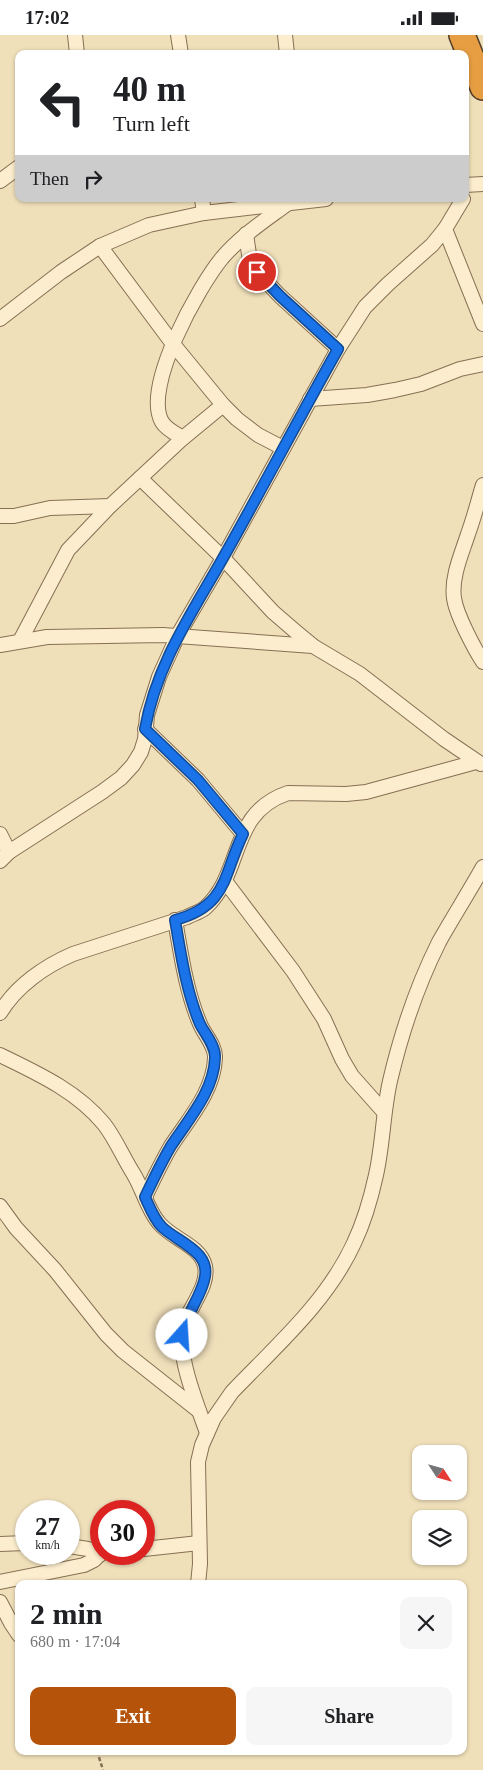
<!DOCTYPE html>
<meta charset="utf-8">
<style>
body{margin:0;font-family:Georgia,serif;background:#f6f6f6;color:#202124;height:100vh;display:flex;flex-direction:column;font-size:19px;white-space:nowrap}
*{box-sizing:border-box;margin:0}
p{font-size:16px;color:#757577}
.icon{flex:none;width:28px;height:28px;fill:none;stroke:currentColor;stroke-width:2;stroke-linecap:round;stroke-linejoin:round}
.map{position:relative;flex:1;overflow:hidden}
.side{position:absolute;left:15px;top:1545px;width:452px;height:175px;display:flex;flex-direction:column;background:#fff;border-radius:10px;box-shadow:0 1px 4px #0004}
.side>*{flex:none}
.top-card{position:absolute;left:15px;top:15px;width:454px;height:152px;border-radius:10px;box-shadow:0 1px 4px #0004;background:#fff;color:#202124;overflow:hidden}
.needle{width:32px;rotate:126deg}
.tools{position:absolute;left:412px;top:1410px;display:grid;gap:10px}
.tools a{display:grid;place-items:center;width:55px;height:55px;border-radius:10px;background:#fff;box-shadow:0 1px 4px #0004;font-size:25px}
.speed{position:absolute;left:15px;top:1465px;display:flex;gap:10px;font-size:25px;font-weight:700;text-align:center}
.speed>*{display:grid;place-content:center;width:65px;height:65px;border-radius:50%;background:#fff;box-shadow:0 1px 4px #0004;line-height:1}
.speed small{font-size:12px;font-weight:400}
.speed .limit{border:8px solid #d22;background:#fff;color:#111}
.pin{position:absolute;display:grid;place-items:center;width:42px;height:42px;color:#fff;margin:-21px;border:2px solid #fff;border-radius:50%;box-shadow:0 1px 5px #0007}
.me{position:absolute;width:55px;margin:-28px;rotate:19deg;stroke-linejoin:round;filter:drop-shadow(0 0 4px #0008)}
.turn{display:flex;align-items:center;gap:18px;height:105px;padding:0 15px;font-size:22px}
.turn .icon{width:65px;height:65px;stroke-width:2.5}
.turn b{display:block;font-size:35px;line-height:42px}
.then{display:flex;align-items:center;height:48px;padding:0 15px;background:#0003;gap:10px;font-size:19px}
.round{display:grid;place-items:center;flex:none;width:52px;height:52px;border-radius:10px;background:#f6f6f6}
.summary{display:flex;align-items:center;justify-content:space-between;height:85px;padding:0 15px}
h1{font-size:30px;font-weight:800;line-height:38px}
.primary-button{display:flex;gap:10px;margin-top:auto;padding:10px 15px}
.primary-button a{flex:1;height:58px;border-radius:10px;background:#b45309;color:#fff;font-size:20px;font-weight:800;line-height:58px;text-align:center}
.primary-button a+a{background:#f6f6f6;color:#202124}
.status{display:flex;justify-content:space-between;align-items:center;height:35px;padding:0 25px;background:#fff;direction:ltr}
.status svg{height:14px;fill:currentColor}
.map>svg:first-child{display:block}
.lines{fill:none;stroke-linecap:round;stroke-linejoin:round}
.street-casing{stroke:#876f53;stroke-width:16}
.highway-casing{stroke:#543d29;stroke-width:28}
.path{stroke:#876f53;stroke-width:2.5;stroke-dasharray:4 2.5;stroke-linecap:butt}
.street{stroke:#fbedcd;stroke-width:14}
.highway{stroke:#e79e43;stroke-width:25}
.route-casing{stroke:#114b97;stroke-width:12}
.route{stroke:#1a73e8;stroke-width:9}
</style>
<div class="status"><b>17:02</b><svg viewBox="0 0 49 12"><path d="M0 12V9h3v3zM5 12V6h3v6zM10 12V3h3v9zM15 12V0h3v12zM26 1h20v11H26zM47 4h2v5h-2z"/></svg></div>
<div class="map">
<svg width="483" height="1735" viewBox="0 0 483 1735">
<rect width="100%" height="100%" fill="#f0e0ba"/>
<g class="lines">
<defs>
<g id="street">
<polyline points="75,0 77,19"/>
<polyline points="178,0 181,19"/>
<polyline points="285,0 287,19"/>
<polyline points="0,146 19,132"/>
<polyline points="465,150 483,149"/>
<polyline points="202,164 204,178"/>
<polyline points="445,194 483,289"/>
<polyline points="246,199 250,226 257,237 280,261 338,314"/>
<polyline points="100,211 173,309 223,370 237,384 258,400 283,413"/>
<polyline points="0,284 61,237 100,211 149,190 204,178 326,164"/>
<polyline points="310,364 367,360 395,355 421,349 460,334 483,329"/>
<path d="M183,403C176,399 166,394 162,387C142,352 199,251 222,223C241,201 264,186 287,169"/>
<polyline points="140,443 223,523 273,577 295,596 313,611 360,639 444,704 481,729"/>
<path d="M483,450C478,466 474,483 468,499C462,518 451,542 454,563C456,579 474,613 483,627"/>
<polyline points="0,481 14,481 50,473 110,471"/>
<polyline points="20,606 68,515 110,471 183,403 223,370"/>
<polyline points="0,610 47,602 163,600 313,611"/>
<polyline points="145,694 198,745 243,799"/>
<polyline points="0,799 9,817"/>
<polyline points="0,826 9,817 102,757 121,743 133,730 141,717 145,704 147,680 159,642 178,600 223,523 338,314 365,272 388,249 432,210 445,194 463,164"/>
<polyline points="225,846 293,936 324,984 342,1024 352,1041 384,1077"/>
<path d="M0,978C16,951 45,931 73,919L187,882C193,879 200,877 205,873C244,838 228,778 288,758L346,759L366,757L476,727"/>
<path d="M0,1020C37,1038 77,1056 104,1089C115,1103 123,1122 133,1138C143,1154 147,1174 159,1188C172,1204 200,1210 205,1231C210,1253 184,1277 182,1299C179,1326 198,1372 207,1398"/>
<path d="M145,1162C153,1145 161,1128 171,1111C188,1085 214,1056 215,1023C216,1011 204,999 200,989C186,956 181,919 175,885"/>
<polyline points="0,1171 16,1193 55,1235 106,1299 123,1316 199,1376"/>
<polyline points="0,1509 26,1508"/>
<polyline points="69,1511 88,1514 101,1519"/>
<polyline points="144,1514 199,1508"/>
<polyline points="0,1547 84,1530 94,1525 100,1519"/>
<path d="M198,1549L200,1529L198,1427L202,1410L214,1383L232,1357C276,1311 327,1267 354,1208C364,1187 371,1163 376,1140C383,1109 383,1077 390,1046C401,999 417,951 439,907C453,882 469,857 483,832"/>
<polyline points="0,1567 11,1588 19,1600"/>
</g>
<polyline id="highway" points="462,0 483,52"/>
</defs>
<!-- street casing -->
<use href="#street" class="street-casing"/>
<!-- highway casing -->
<use href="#highway" class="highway-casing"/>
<!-- path -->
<polyline class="path" points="97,1716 103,1735"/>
<!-- street -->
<use href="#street" class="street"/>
<!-- highway -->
<use href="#highway" class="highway"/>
</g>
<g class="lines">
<defs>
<path id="route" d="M182,1300C186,1279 199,1265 204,1246C213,1217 179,1208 162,1192C154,1184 150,1173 145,1162C153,1145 161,1128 171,1111C188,1085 214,1056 215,1023C216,1011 205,999 200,989C186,956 181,919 175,885C228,871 223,840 243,799L198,745L145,694C156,630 192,578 223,523C262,454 299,383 338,314L280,261L257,237"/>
</defs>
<!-- route casing -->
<use href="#route" class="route-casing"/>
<!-- route -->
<use href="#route" class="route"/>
</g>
</svg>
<div class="tools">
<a><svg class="needle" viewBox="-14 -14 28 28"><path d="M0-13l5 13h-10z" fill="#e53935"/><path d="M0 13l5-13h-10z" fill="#757577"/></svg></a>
<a><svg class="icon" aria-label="layers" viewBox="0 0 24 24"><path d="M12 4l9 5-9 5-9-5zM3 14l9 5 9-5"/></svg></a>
</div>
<div class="speed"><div>27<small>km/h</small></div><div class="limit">30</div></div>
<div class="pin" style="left:257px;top:237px;background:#d93025"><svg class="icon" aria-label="arrive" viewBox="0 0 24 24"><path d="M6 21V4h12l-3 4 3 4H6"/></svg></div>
<svg class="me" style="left:182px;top:1300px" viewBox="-20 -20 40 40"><circle r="19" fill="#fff"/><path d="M0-13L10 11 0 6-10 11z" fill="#1a73e8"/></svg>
<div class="top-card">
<div class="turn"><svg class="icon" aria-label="left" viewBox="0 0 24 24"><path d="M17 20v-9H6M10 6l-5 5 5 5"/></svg><div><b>40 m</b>Turn left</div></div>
<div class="then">Then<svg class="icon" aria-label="right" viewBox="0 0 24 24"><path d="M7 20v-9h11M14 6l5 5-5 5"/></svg></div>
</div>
<section class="side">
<div class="summary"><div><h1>2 min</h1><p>680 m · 17:04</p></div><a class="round"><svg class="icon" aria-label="close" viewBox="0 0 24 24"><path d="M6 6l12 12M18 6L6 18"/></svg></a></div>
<div class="primary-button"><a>Exit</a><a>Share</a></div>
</section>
</div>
